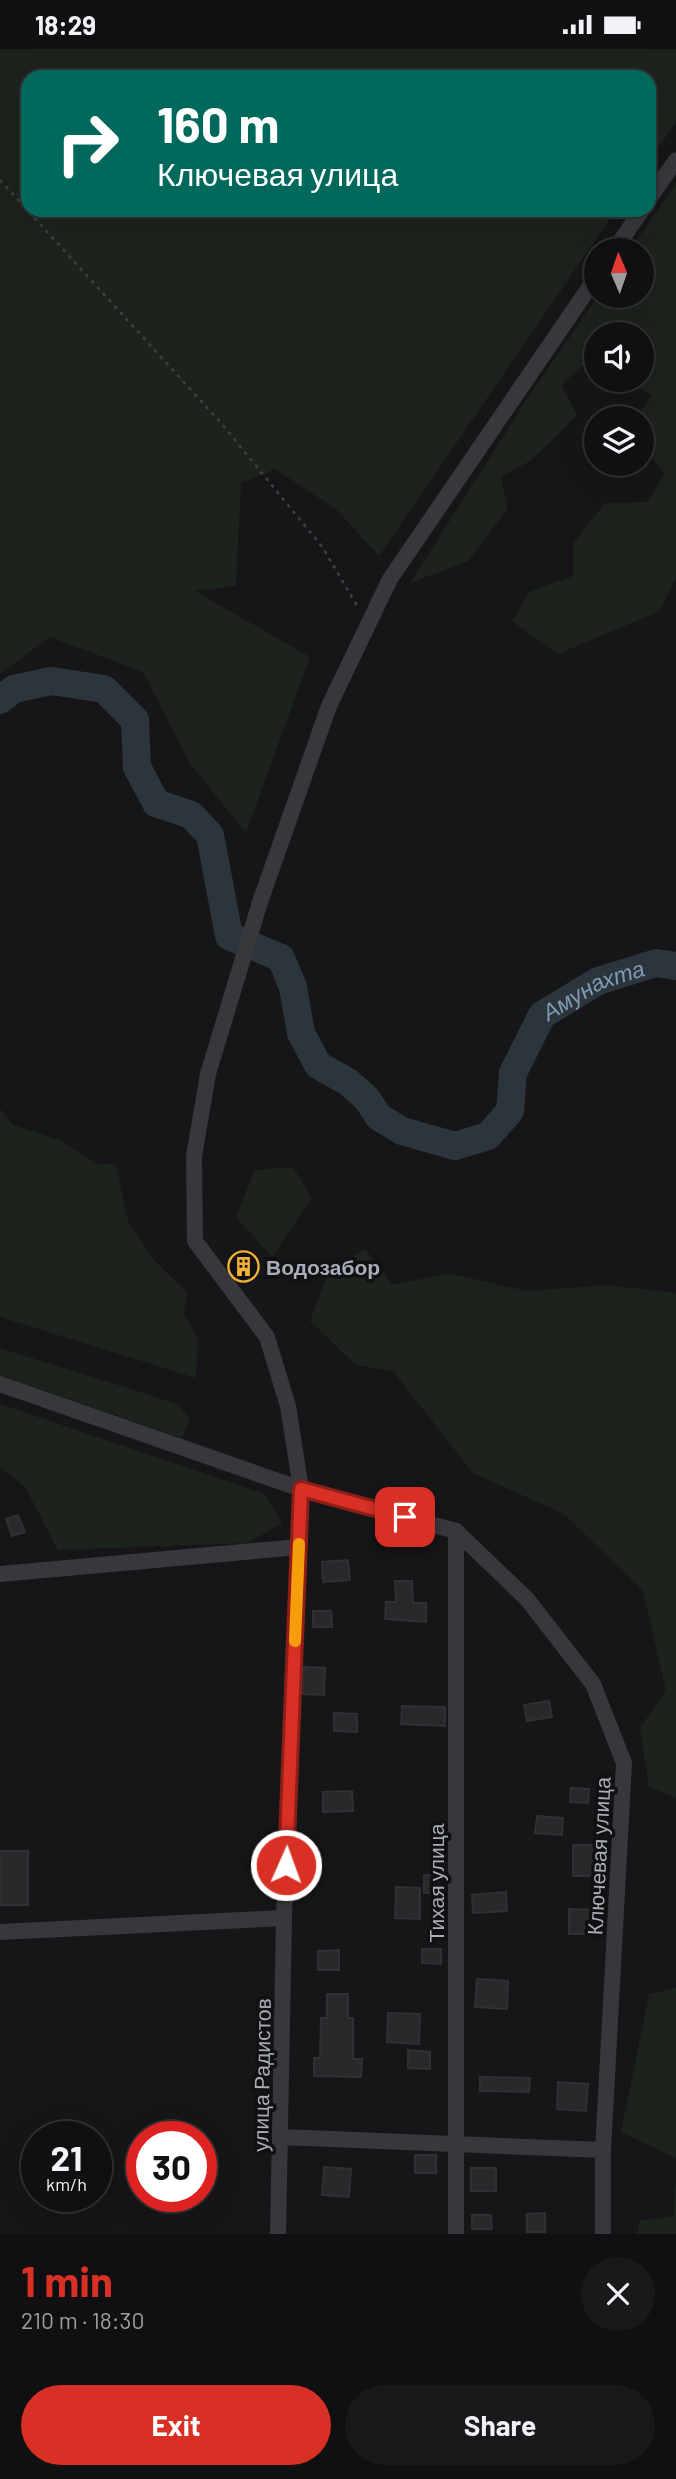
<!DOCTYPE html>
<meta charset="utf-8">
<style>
body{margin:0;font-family:Barlow,sans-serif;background:#19191b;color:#f1f3f6;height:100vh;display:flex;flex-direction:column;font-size:26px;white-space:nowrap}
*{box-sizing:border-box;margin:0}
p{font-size:23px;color:#9c9d9f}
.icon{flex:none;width:38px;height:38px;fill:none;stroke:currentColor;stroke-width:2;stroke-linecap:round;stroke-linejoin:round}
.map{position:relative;height:2185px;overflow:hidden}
.panel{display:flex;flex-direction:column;background:#101012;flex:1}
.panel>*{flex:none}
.hud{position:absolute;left:21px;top:21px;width:635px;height:147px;border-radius:21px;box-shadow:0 7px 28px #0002,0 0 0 2px #303032;background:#00695c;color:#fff;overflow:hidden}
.needle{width:46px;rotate:358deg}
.buttons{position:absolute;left:584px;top:189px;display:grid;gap:14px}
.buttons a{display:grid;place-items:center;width:70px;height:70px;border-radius:50%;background:#101012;box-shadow:0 7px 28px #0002,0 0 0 2px #303032;font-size:35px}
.speed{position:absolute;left:21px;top:2072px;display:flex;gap:14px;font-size:35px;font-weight:700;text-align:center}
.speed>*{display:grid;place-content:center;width:91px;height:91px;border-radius:50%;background:#101012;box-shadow:0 7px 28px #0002,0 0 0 2px #303032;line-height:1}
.speed small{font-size:18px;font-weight:400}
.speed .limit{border:10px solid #d22;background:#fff;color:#111}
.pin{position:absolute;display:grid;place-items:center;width:60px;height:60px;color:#fff;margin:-30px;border-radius:14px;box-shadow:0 4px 10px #0006}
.me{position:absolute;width:77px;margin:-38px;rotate:2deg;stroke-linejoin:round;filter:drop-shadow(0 0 5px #0008)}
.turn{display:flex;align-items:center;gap:24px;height:147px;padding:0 21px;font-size:32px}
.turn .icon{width:91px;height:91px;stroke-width:2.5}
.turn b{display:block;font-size:49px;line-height:60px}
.round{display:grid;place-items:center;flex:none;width:74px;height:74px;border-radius:37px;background:#19191b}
.overview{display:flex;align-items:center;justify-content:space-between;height:119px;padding:0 21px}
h1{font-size:42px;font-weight:700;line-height:52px;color:#d93025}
.button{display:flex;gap:14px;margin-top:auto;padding:14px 21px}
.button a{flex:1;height:80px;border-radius:42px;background:#d93025;color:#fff;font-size:28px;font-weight:700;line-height:80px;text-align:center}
.button a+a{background:#19191b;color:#f1f3f6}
.status{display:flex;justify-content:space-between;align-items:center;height:49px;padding:0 35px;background:#101012;direction:ltr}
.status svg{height:19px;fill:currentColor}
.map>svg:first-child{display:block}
.green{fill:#1c231d}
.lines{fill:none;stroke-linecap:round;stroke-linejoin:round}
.river{stroke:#2c353c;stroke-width:28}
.building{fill:#29292c;stroke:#303034;stroke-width:2}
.path{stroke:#3d3f44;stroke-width:2.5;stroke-dasharray:3.5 5;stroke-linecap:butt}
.street{stroke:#37383d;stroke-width:16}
.route-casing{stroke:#8d1f18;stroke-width:18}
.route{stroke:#d93025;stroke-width:12}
.slow{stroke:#f59e0b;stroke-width:12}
.labels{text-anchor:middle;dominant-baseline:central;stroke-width:7;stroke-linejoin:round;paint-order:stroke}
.poi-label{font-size:21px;font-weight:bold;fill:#a8adb8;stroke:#111113;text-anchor:start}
.street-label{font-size:21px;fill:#a8adb8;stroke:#111113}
.water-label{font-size:23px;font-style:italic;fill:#7f9bb3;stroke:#111113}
</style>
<div class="status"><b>18:29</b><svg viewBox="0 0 49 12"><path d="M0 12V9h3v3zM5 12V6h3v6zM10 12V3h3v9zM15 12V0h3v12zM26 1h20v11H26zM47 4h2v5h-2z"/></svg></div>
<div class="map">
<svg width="676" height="2185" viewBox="0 0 676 2185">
<rect width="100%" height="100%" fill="#161618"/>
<!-- green -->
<g class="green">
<polygon points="0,0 676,0 676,73 649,112 649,28 28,28 28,161 616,161 379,507 336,460 275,420 241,434 236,537 195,542 310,608 246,784 188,712 143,623 50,588 0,625"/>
<polygon points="676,134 676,528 660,562 558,605 512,572 529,543 573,527 573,495 605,454 647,453 665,425 642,397 642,369 636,369 652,346 627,331 642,331 642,285 597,285 597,313 590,310 561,336 577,366 530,412 501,428 508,459 468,512 410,534 531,344 598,247 642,247 642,201 630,201"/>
<polygon points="0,1060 13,1076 59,1091 96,1114 116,1116 128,1172 153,1210 187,1243 184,1265 198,1291 196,1329 0,1268"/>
<polygon points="293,1118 312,1149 272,1208 236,1168 255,1121"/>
<polygon points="365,1200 393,1236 448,1224 527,1242 607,1236 676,1244 676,1749 649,1738 640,1679 666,1642 643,1542 564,1465 473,1424 393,1322 356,1316 310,1272 329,1222"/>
<polygon points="0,1299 178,1355 190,1370 182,1389 0,1326"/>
<polygon points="0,1355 265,1445 282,1474 247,1494 58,1501 25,1438 0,1418"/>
<polygon points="676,1939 676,2109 621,2083 649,1945"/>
<polygon points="676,2129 676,2185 637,2185 640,2172 673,2167"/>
</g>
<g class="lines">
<!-- river -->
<path class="river" id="s1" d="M0,651L14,640L51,632L104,640L135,671L137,718L156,754L191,766L210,786L229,887L281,909L293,938L301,984L318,1016L348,1033L367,1050L379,1068L402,1082L455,1097L488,1087L510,1062L513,1024L542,966L598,932L656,914L676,917"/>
</g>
<!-- building -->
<g class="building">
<polygon points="246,1203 256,1223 240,1231 229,1211"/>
<polygon points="18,1466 25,1483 12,1487 6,1470"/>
<polygon points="348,1511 350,1531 323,1533 322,1513"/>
<polygon points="395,1532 412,1532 413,1554 426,1554 426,1573 385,1570 386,1553 396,1553"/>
<polygon points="313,1562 331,1562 332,1578 313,1578"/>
<polygon points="304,1618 325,1619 324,1646 303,1645"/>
<polygon points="549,1652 552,1668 527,1672 524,1656"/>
<polygon points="402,1657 445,1658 445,1677 401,1675"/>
<polygon points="334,1664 357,1665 357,1683 334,1682"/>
<polygon points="571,1739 589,1740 588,1754 570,1753"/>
<polygon points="352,1742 353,1762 323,1763 323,1743"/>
<polygon points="537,1767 563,1769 562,1786 535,1784"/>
<rect x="573" y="1796" width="31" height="31"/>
<rect x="0" y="1802" width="28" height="54"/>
<rect x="424" y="1826" width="15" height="18"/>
<polygon points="396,1838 420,1839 420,1870 395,1869"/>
<polygon points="506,1843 507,1862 473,1864 472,1846"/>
<polygon points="569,1860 595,1861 595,1885 569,1885"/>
<polygon points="422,1900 441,1900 441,1915 422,1914"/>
<polygon points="339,1901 339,1921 318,1921 318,1902"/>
<polygon points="477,1930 508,1932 507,1960 475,1958"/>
<polygon points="327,1945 348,1945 348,1969 353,1969 353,2010 362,2010 361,2028 314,2027 314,2009 320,2009 321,1969 327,1969"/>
<polygon points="388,1964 420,1965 419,1995 387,1993"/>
<polygon points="408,2001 430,2003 430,2020 408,2019"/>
<polygon points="480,2028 530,2029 529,2043 480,2042"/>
<polygon points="558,2033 588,2035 586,2062 557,2060"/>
<rect x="415" y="2106" width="21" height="18"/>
<polygon points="324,2118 351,2120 349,2148 322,2146"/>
<rect x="471" y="2119" width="25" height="23"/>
<polygon points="545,2164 545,2183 527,2183 527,2165"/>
<polygon points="472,2166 491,2166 492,2180 472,2180"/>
</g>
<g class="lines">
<!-- path -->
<polyline class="path" points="0,131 221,374 323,499 359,560"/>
<!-- street -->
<g class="street">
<polyline points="649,150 676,111"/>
<polyline points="614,201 642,161"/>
<polyline points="0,1335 301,1440 456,1482 527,1550 593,1635 624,1714 603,2101 603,2185"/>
<polyline points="0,1525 299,1498"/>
<polyline points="0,1883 284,1869"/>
<polyline points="281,2088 603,2101"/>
<polyline points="278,2185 284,1869 301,1440 288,1357 267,1288 195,1192 194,1107 208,1025 260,853 329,657 390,530 597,227"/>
<polyline points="456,2185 456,1482"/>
</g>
</g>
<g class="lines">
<defs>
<polyline id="route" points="286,1816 301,1440 405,1468"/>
</defs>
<!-- route casing -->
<use href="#route" class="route-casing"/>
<!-- route -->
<use href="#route" class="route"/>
<!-- slow -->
<polyline class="slow" points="295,1592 299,1495"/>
</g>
<!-- icons -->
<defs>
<symbol id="building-ring" viewBox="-11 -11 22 22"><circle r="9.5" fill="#111113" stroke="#f2b134" stroke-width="1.5"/><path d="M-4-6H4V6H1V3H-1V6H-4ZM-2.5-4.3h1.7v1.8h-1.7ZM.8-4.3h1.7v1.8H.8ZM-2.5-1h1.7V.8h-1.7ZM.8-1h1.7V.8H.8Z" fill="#f2b134"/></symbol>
</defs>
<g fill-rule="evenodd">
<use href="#building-ring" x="226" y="1200" width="35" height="35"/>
</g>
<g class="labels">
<!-- poi labels -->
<g class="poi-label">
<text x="266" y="1217">Водозабор</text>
</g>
<!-- street labels -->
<g class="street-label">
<text transform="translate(598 1807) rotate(-87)">Ключевая улица</text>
<text transform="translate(435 1834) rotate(-90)">Тихая улица</text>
<text transform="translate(261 2026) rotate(-89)">улица Радистов</text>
</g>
<!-- water labels -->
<g class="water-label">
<text stroke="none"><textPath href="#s1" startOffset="971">Амунахта</textPath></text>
</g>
</g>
</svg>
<div class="buttons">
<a><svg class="needle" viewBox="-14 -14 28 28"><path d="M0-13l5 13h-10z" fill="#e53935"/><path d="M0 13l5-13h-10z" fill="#9c9d9f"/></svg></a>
<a><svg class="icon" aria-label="sound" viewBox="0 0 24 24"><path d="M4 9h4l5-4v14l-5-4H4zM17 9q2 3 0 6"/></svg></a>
<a><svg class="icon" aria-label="layers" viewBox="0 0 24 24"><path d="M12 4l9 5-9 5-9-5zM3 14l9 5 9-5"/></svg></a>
</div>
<div class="speed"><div>21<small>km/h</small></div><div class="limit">30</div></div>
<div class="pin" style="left:405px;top:1468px;background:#d93025"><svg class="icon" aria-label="arrive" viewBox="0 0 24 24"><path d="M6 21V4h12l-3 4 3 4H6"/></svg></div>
<svg class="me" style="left:286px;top:1816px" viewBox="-20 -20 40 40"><circle r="17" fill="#d93025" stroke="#fff" stroke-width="3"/><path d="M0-11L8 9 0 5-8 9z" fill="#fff"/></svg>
<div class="hud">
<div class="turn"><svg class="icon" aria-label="right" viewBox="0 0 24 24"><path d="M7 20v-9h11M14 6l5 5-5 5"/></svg><div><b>160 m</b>Ключевая улица</div></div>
</div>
</div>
<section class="panel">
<div class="overview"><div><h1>1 min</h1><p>210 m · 18:30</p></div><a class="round"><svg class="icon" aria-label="close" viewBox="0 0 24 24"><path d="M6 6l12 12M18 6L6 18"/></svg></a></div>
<div class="button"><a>Exit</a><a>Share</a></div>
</section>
